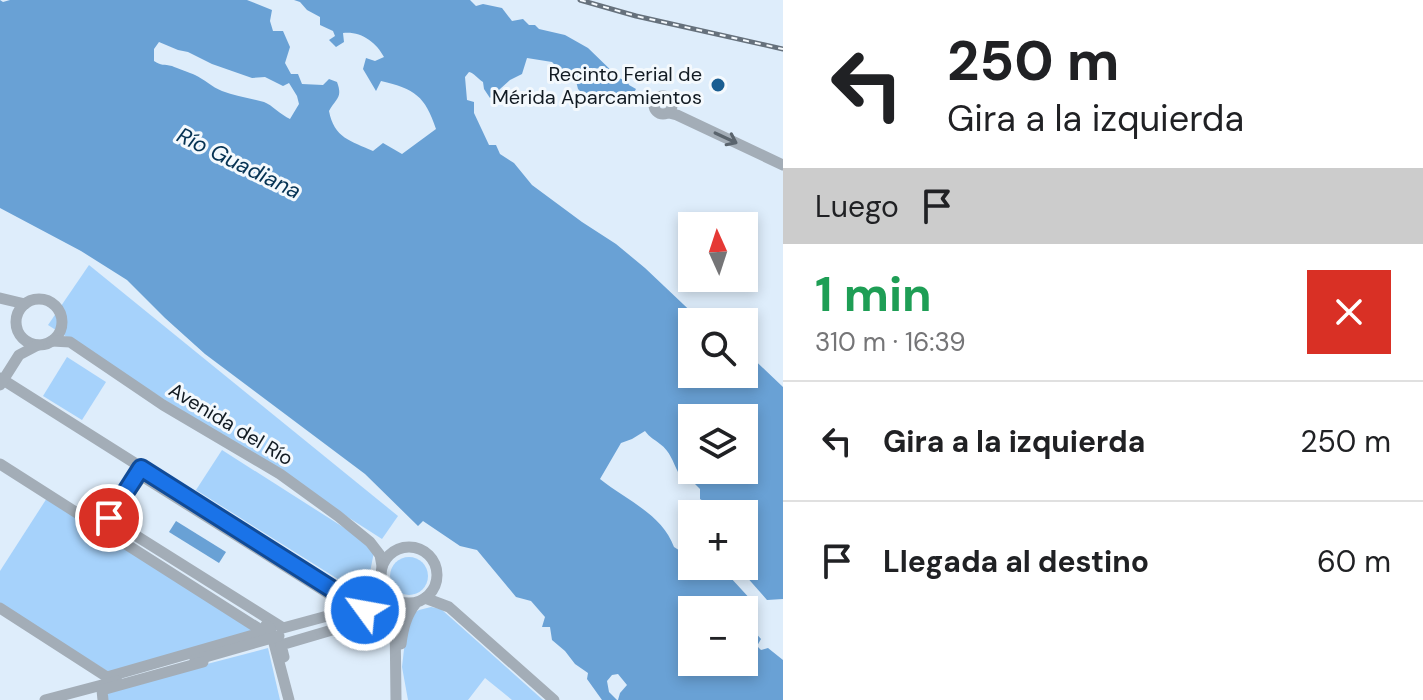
<!DOCTYPE html>
<html lang="es">
<meta charset="utf-8">
<style>
body{margin:0;font-family:"DM Sans",sans-serif;background:#f6f6f6;color:#202124;height:100vh;display:flex;flex-direction:column;font-size:30px;white-space:nowrap}
*{box-sizing:border-box;margin:0}
p{font-size:26px;color:#757577}
.icon{flex:none;width:44px;height:44px;fill:none;stroke:currentColor;stroke-width:2;stroke-linecap:round;stroke-linejoin:round}
.map{position:relative;flex:1;overflow:hidden}
.side{display:flex;flex-direction:column;background:#fff;width:640px}
.side>*{flex:none}
.top-card{background:#fff;color:#202124;overflow:hidden}
.needle{width:52px;rotate:357deg}
.buttons{position:absolute;left:678px;top:212px;display:grid;gap:16px}
.buttons a{display:grid;place-items:center;width:80px;height:80px;border-radius:0px;background:#fff;box-shadow:0 4px 12px #0003;font-size:40px}
.pin{position:absolute;display:grid;place-items:center;width:68px;height:68px;color:#fff;margin:-34px;border:4px solid #fff;border-radius:50%;box-shadow:0 2px 8px #0007}
.me{position:absolute;width:88px;margin:-44px;rotate:302deg;stroke-linejoin:round;filter:drop-shadow(0 0 6px #0008)}
.turn{display:flex;align-items:center;gap:28px;height:168px;padding:0 32px;font-size:36px}
.turn .icon{width:104px;height:104px;stroke-width:2.5}
.turn b{display:block;font-size:56px;line-height:68px}
.then{display:flex;align-items:center;height:76px;padding:0 32px;background:#0003;gap:16px;font-size:30px}
.round{display:grid;place-items:center;flex:none;width:84px;height:84px;border-radius:0px;background:#f6f6f6}
.headline{display:flex;align-items:center;justify-content:space-between;height:136px;padding:0 32px}
h1{font-size:48px;font-weight:700;line-height:60px;color:#1e9e55}
ul{padding:0;list-style:none}
li{display:flex;align-items:center;gap:24px;height:120px;padding:0 32px;border-top:2px solid #e0e0e0}
li div{flex:1}
li b{display:block;font-size:30px}
li em{font-style:normal}
main{display:flex;flex:1;min-height:0}
.map>svg:first-child{display:block}
.green{fill:#a6d2fb}
.water{fill:#69a1d5;fill-rule:evenodd}
.lines{fill:none;stroke-linecap:round;stroke-linejoin:round}
.minor{stroke:#a3adb7;stroke-width:11}
.rail-casing{stroke:#66717c;stroke-width:5}
.rail{stroke:#f4f9fd;stroke-width:2;stroke-dasharray:6;stroke-linecap:butt}
.oneway{stroke:#5a646d}
.route-casing{stroke:#114b97;stroke-width:20}
.route{stroke:#1a73e8;stroke-width:14}
.poi-dot{fill:#195d91;stroke:#f4f9fd;stroke-width:3}
.labels{text-anchor:middle;dominant-baseline:central;stroke-width:6;stroke-linejoin:round;paint-order:stroke}
.poi-label{font-size:20px;fill:#121b23;stroke:#f4f9fd;text-anchor:end}
.street-label{font-size:20px;fill:#121b23;stroke:#f4f9fd}
.water-label{font-size:22px;font-style:italic;fill:#053253;stroke:#f4f9fd}
</style>
<main>
<div class="map">
<svg width="783" height="700" viewBox="0 0 783 700">
<rect width="100%" height="100%" fill="#deedfb"/>
<!-- green -->
<g class="green">
<polygon points="89,265 398,516 382,539 48,325"/>
<polygon points="67,357 106,382 82,420 43,396"/>
<polygon points="222,450 365,541 374,552 367,587 357,591 196,490"/>
<polygon points="47,498 254,631 112,674 0,604 0,571"/>
<circle cx="409" cy="576" r="19"/>
<polygon points="431,607 441,609 543,700 512,700 485,678 468,700 408,700 402,667 407,623 412,614 419,610"/>
<polygon points="268,648 280,700 107,700 107,690"/>
</g>
<!-- water -->
<g class="water">
<path d="M0,0L3,2L10,0H247L272,10L270,21L273,31H283L290,47L285,63L291,74H298L302,84L323,85L329,79L337,82C343,98 336,98 329,111C334,138 351,141 373,151L383,143L402,154L436,129C425,96 415,89 381,81L376,91L363,69L366,58L375,61L384,57C376,42 361,31 343,33L344,42L336,47L329,40L335,36L333,31L320,25V17L307,10L300,2L294,0H470L476,6L483,4L502,8L512,21L523,19L529,25H535L539,29L565,35L588,48L619,78L628,82L629,85L636,89L629,101L622,103L608,99L609,93L584,95L578,89L576,81L572,74L559,69L552,62L527,58L522,74L510,80L490,98L484,89L483,82C478,79 474,73 469,72L465,77L467,100L474,102V113L489,145H496L500,154L514,163L532,185L582,222L616,244L645,268L702,322H692V374H744V350L783,387V599L767,600L737,566H744V514H722L718,506L708,504L700,499V489L683,472H678C673,462 670,451 660,444C654,439 650,438 645,431L632,439L621,443L600,479C626,500 662,514 674,547L685,554H692V566H717L730,577L753,602L757,626L753,630L761,639L757,646L761,650L768,648L783,660V700H618L620,693L627,685L618,674L612,675L607,681L609,692L617,700H602L587,679L588,673L575,664L565,651L552,640L550,627H542L545,617L531,601L516,597L477,550L460,546L423,521L418,526L365,474L205,354L165,318L127,280L81,251L0,208ZM159,42L178,50L188,52L212,64L252,78L265,77L283,86L289,83L297,96L299,104L290,119C281,115 272,105 264,102C250,98 235,96 222,91C212,87 204,79 195,75C190,73 177,68 172,66C164,64 161,66 154,61V49ZM692,418H744V470H692ZM692,610H744V662H692Z"/>
<polygon points="176,521 226,552 219,563 169,532"/>
</g>
<g class="lines">
<!-- minor -->
<g class="minor">
<circle cx="663" cy="105" r="9"/>
<polyline points="669,113 677,115 783,165"/>
<polyline points="0,298 25,304"/>
<circle cx="39" cy="322" r="23"/>
<polyline points="52,341 70,342 163,405 280,474 338,516 370,542 380,555 382,566"/>
<polyline points="0,378 152,474"/>
<polyline points="0,385 19,355 38,345"/>
<polyline points="0,464 264,632 107,677 0,608"/>
<polygon points="142,476 353,609 283,628 111,520"/>
<circle cx="409" cy="575" r="28"/>
<polyline points="425,598 449,607 554,700"/>
<polyline points="349,617 393,598"/>
<polyline points="266,625 270,628 289,700"/>
<path d="M401,644C403,628 406,616 416,603"/>
<polyline points="284,657 281,645 366,620 385,608 395,615 396,700"/>
<polyline points="195,660 279,636"/>
<polyline points="45,700 117,681"/>
<polyline points="103,700 102,690 203,662"/>
</g>
<defs>
<polyline id="rail" points="580,0 636,16 783,49"/>
</defs>
<!-- rail casing -->
<use href="#rail" class="rail-casing"/>
<!-- rail -->
<use href="#rail" class="rail"/>
</g>
<!-- one-way arrows -->
<defs><path id="oneway-shaft" d="M-6 0H5M1.5-3L5.5 0L1.5 3" fill="none" stroke-width="1.6" stroke-linecap="round" stroke-linejoin="round" transform="scale(2)"/></defs>
<use class="oneway" href="#oneway-shaft" transform="translate(726 138) rotate(25)"/>
<g class="lines">
<defs>
<polyline id="route" points="109,518 141,468 365,610"/>
</defs>
<!-- route casing -->
<use href="#route" class="route-casing"/>
<!-- route -->
<use href="#route" class="route"/>
</g>
<!-- markers -->
<circle class="poi-dot" cx="718" cy="85" r="8"/>
<g class="labels">
<!-- poi labels -->
<g class="poi-label">
<text x="702" y="74">Recinto Ferial de<tspan x="702" dy="23">Mérida Aparcamientos</tspan></text>
</g>
<!-- street labels -->
<g class="street-label">
<text transform="translate(231 424) rotate(31)">Avenida del Río</text>
</g>
<!-- water labels -->
<g class="water-label">
<text transform="translate(239 163) rotate(26)">Río Guadiana</text>
</g>
</g>
</svg>
<div class="buttons">
<a><svg class="needle" viewBox="-14 -14 28 28"><path d="M0-13l5 13h-10z" fill="#e53935"/><path d="M0 13l5-13h-10z" fill="#757577"/></svg></a>
<a><svg class="icon" aria-label="search" viewBox="0 0 24 24"><circle cx="10" cy="10" r="6"/><path d="M15 15l6 6"/></svg></a>
<a><svg class="icon" aria-label="layers" viewBox="0 0 24 24"><path d="M12 4l9 5-9 5-9-5zM3 14l9 5 9-5"/></svg></a>
<a>+</a>
<a>−</a>
</div>
<div class="pin" style="left:109px;top:518px;background:#d93025"><svg class="icon" aria-label="arrive" viewBox="0 0 24 24"><path d="M6 21V4h12l-3 4 3 4H6"/></svg></div>
<svg class="me" style="left:365px;top:610px" viewBox="-20 -20 40 40"><circle r="17" fill="#1a73e8" stroke="#fff" stroke-width="3"/><path d="M0-11L8 9 0 5-8 9z" fill="#fff"/></svg>
</div>
<section class="side">
<div class="top-card">
<div class="turn"><svg class="icon" aria-label="left" viewBox="0 0 24 24"><path d="M17 20v-9H6M10 6l-5 5 5 5"/></svg><div><b>250 m</b>Gira a la izquierda</div></div>
<div class="then">Luego<svg class="icon" aria-label="arrive" viewBox="0 0 24 24"><path d="M6 21V4h12l-3 4 3 4H6"/></svg></div>
</div>
<div class="headline"><div><h1>1 min</h1><p>310 m · 16:39</p></div><a class="round" style="background:#d93025;color:#fff"><svg class="icon" aria-label="close" viewBox="0 0 24 24"><path d="M6 6l12 12M18 6L6 18"/></svg></a></div>
<ul>
<li><svg class="icon" aria-label="left" viewBox="0 0 24 24"><path d="M17 20v-9H6M10 6l-5 5 5 5"/></svg><div><b>Gira a la izquierda</b></div><em>250 m</em></li>
<li><svg class="icon" aria-label="arrive" viewBox="0 0 24 24"><path d="M6 21V4h12l-3 4 3 4H6"/></svg><div><b>Llegada al destino</b></div><em>60 m</em></li>
</ul>
</section>
</main>
